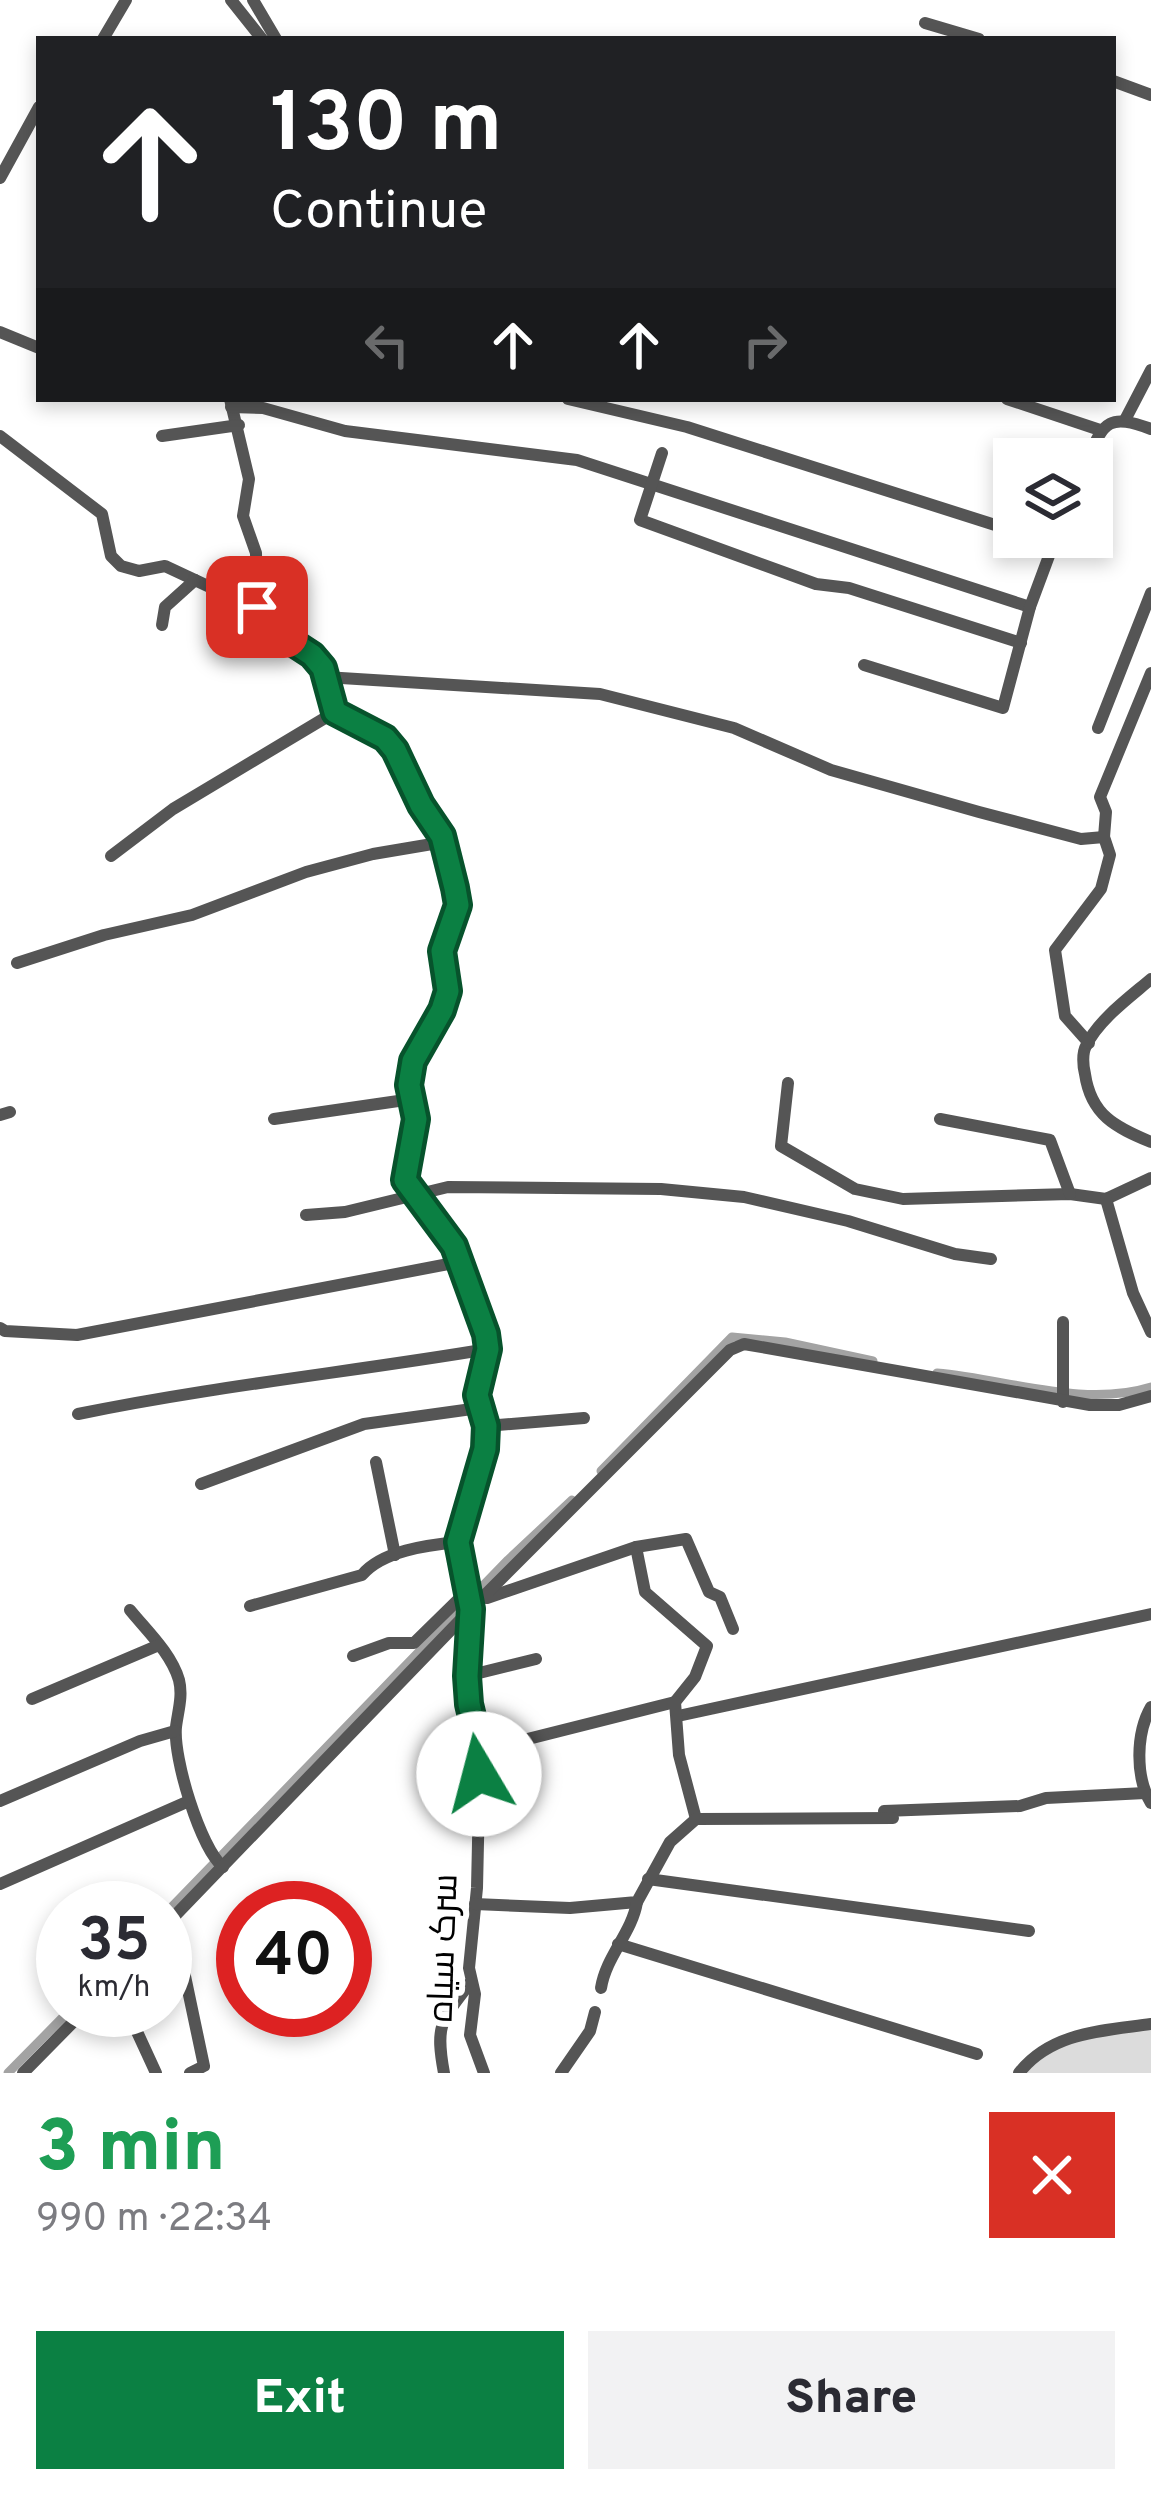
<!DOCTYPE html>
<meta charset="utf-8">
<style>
body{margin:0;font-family:Overpass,Cairo,sans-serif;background:#f2f2f3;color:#2b2b33;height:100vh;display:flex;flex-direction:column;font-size:45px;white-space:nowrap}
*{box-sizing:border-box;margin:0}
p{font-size:39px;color:#7c7c81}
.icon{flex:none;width:66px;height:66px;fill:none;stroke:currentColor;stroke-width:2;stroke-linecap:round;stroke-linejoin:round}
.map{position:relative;height:2073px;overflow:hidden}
.drawer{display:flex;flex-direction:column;background:#fff;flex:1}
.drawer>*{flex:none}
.hud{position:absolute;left:36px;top:36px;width:1080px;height:366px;border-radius:0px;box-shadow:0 6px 18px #0003;background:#202124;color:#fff;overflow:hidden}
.fabs{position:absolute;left:993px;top:438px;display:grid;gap:24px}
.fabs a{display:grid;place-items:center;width:120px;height:120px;border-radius:0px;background:#fff;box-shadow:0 6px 18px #0003;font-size:60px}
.speed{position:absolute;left:36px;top:1881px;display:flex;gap:24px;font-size:60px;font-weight:700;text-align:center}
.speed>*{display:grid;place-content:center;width:156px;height:156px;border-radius:50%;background:#fff;box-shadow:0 6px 18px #0003;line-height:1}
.speed small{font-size:30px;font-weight:400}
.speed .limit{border:18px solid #d22;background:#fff;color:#111}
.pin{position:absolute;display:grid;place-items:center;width:102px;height:102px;color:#fff;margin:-51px;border-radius:24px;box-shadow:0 6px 18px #0006}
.me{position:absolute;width:132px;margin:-66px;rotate:352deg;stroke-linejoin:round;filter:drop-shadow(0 0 9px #0008)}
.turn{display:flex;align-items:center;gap:42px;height:252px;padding:0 36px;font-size:54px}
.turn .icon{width:156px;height:156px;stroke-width:2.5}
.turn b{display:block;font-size:84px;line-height:102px}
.lanes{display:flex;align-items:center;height:114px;padding:0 36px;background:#0003;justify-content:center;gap:60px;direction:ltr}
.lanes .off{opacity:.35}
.round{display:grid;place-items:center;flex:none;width:126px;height:126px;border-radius:0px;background:#f2f2f3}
.head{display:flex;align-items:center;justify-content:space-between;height:204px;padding:0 36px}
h1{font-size:72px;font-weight:800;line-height:90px;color:#1e9e55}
.button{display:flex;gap:24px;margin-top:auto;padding:24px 36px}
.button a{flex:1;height:138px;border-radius:0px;background:#0b8043;color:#fff;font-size:48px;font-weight:800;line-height:138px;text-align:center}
.button a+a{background:#f2f2f3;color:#2b2b33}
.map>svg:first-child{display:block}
.green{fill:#dcdcdc}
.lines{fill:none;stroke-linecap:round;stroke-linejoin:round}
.canal{stroke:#a3a3a3;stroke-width:9}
.minor{stroke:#555;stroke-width:12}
.route-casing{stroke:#07532c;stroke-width:30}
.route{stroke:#0b8043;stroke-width:21}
.labels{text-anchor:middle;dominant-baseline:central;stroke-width:12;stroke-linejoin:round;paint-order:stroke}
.street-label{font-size:36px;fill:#000;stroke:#fff}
</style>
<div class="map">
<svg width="1151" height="2073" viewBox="0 0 1151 2073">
<rect width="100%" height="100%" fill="#fff"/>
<!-- green -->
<polygon class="green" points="1151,2024 1151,2073 1019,2073 1050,2044"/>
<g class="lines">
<!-- canal -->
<g class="canal">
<path d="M937,1373C1007,1379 1083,1408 1151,1387"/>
<polyline points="601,1471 732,1337 785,1342 873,1361"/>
<polyline points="165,1914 508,1560 572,1500"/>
<polyline points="8,2073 70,2010"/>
</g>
<!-- minor -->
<g class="minor">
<polyline points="231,0 262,39"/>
<polyline points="253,0 276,39"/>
<polyline points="925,23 979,39"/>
<polyline points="103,39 126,0"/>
<polyline points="1113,81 1151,95"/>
<polyline points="0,178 39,107"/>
<polyline points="0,332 39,348"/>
<polyline points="230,399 249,479 243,516 256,553 257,607 269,627 312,655 323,668 335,712 385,738 395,750 421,805 443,836 455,888 458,905 442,951 448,991 443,1010 413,1061 409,1085 415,1119 405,1180 454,1246 468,1292 486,1334 488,1349 477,1395 486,1426 485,1449 458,1542 471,1609 469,1704 480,1751 477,1888 469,1968 475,1994 470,2035 484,2073"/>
<polyline points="568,399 687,427 1014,531"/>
<polyline points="1007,399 1100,430"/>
<polyline points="231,407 263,408 345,431 577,460 1030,607"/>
<polyline points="1125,420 1151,370"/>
<polyline points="0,436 102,514 111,556 121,566 139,571 165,566 212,588 245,615 262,615"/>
<polyline points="162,436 239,425"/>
<polyline points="662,453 640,520 816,584 849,588 1021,643"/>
<path d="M1088,459C1104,420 1110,414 1151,429"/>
<polyline points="1032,537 1053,544"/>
<polyline points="162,625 165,607 195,580"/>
<polyline points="864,665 1003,708 1030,607 1056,537"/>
<polyline points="325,677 600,694 734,728 831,770 979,812 1081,839 1104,837"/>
<polyline points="1098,728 1151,593"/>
<polyline points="111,856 173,809 335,712"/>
<polyline points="17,963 104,935 192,915 306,872 373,854 444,842"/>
<path d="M1151,979C1130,997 1098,1020 1086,1046C1082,1053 1083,1066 1085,1074C1091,1115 1115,1127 1151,1142"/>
<polyline points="1089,1043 1065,1016 1055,950 1101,889 1110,855 1104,837 1106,812 1100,797 1151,673"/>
<polyline points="788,1083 781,1146 855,1189 903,1199 1070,1194 1106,1199 1151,1178"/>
<polyline points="0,1115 10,1112"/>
<polyline points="274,1119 412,1099"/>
<polyline points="940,1119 1050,1140 1070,1194"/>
<polyline points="1106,1199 1133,1293 1151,1332"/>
<polyline points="306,1215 345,1212 448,1187 661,1189 744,1197 848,1221 955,1254 991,1259"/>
<polyline points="1063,1322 1063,1402"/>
<polyline points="0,1328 5,1331 77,1335 459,1262"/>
<path d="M78,1414C214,1386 351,1372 488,1349"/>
<polyline points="486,1426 584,1418"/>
<polyline points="376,1462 395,1555"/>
<polyline points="201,1484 364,1424 479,1408"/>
<polyline points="636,1547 645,1592 707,1646 695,1677 675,1702"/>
<polyline points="487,1598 636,1547 686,1539 709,1592 720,1597 733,1629"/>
<path d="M250,1606L362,1575C382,1551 427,1545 458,1542"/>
<path d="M130,1610C147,1631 171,1653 179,1680C183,1696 178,1711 176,1727C173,1758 200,1847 223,1867"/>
<polyline points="353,1656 389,1643 414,1643 465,1593"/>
<polyline points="467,1676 536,1659"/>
<polyline points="32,1699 159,1645"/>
<path d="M1151,1707C1136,1733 1135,1777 1151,1803"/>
<polyline points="678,1716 1151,1614"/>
<polyline points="480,1751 675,1702 679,1755 696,1819"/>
<polyline points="0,1801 140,1741 175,1731"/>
<polyline points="884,1811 1020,1806 1046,1798 1145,1793"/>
<polyline points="648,1879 1029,1931"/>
<polyline points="0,1884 189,1801"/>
<polyline points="475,1904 570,1908 637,1902 670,1842 696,1819 893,1818"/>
<polyline points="165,1926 471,1609 730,1350 744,1344 1090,1405 1119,1405 1151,1396"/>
<polyline points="618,1944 977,2054"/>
<polyline points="165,1984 185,1976 204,2066 190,2073"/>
<path d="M601,1988C606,1956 632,1933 637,1902"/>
<polyline points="127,2010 156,2073"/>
<polyline points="23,2073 85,2010"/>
<path d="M444,2073C435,2025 441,2021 470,1983"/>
<polyline points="561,2073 590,2031 595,2012"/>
<path d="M1019,2073C1051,2032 1102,2031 1151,2024"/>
</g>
</g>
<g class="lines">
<defs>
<polyline id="route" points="257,607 269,627 312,655 323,668 335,712 385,738 395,750 421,805 442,836 455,888 458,905 442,951 448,991 442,1010 413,1061 409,1085 416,1119 405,1180 454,1246 486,1334 488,1349 477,1395 486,1426 485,1449 458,1542 471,1609 467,1676 469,1704 480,1751 479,1774"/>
</defs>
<!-- route casing -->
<use href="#route" class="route-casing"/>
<!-- route -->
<use href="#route" class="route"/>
</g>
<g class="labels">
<!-- street labels -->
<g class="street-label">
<text transform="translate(445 1948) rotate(-88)">سرک سیاه</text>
</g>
</g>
</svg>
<div class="fabs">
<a><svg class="icon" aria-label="layers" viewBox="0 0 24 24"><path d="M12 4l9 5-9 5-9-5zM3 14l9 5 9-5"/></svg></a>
</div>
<div class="speed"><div>35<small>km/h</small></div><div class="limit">40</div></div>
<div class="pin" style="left:257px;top:607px;background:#d93025"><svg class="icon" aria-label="arrive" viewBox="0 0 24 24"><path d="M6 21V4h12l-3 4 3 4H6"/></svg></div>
<svg class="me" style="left:479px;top:1774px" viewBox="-20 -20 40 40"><circle r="19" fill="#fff"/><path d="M0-13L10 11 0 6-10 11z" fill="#0b8043"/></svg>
<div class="hud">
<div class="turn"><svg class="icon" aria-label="ahead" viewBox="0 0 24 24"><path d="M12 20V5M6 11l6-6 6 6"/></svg><div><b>130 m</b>Continue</div></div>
<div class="lanes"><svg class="icon off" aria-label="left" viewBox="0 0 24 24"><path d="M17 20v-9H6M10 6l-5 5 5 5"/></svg><svg class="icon" aria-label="ahead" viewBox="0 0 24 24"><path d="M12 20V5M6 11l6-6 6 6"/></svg><svg class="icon" aria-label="ahead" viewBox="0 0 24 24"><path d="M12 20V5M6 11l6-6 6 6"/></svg><svg class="icon off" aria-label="right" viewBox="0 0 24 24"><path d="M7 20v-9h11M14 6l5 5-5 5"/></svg></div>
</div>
</div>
<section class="drawer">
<div class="head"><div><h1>3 min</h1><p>990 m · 22:34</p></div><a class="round" style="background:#d93025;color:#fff"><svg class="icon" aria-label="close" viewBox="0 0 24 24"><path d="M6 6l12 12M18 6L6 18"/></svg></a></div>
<div class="button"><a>Exit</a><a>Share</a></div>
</section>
